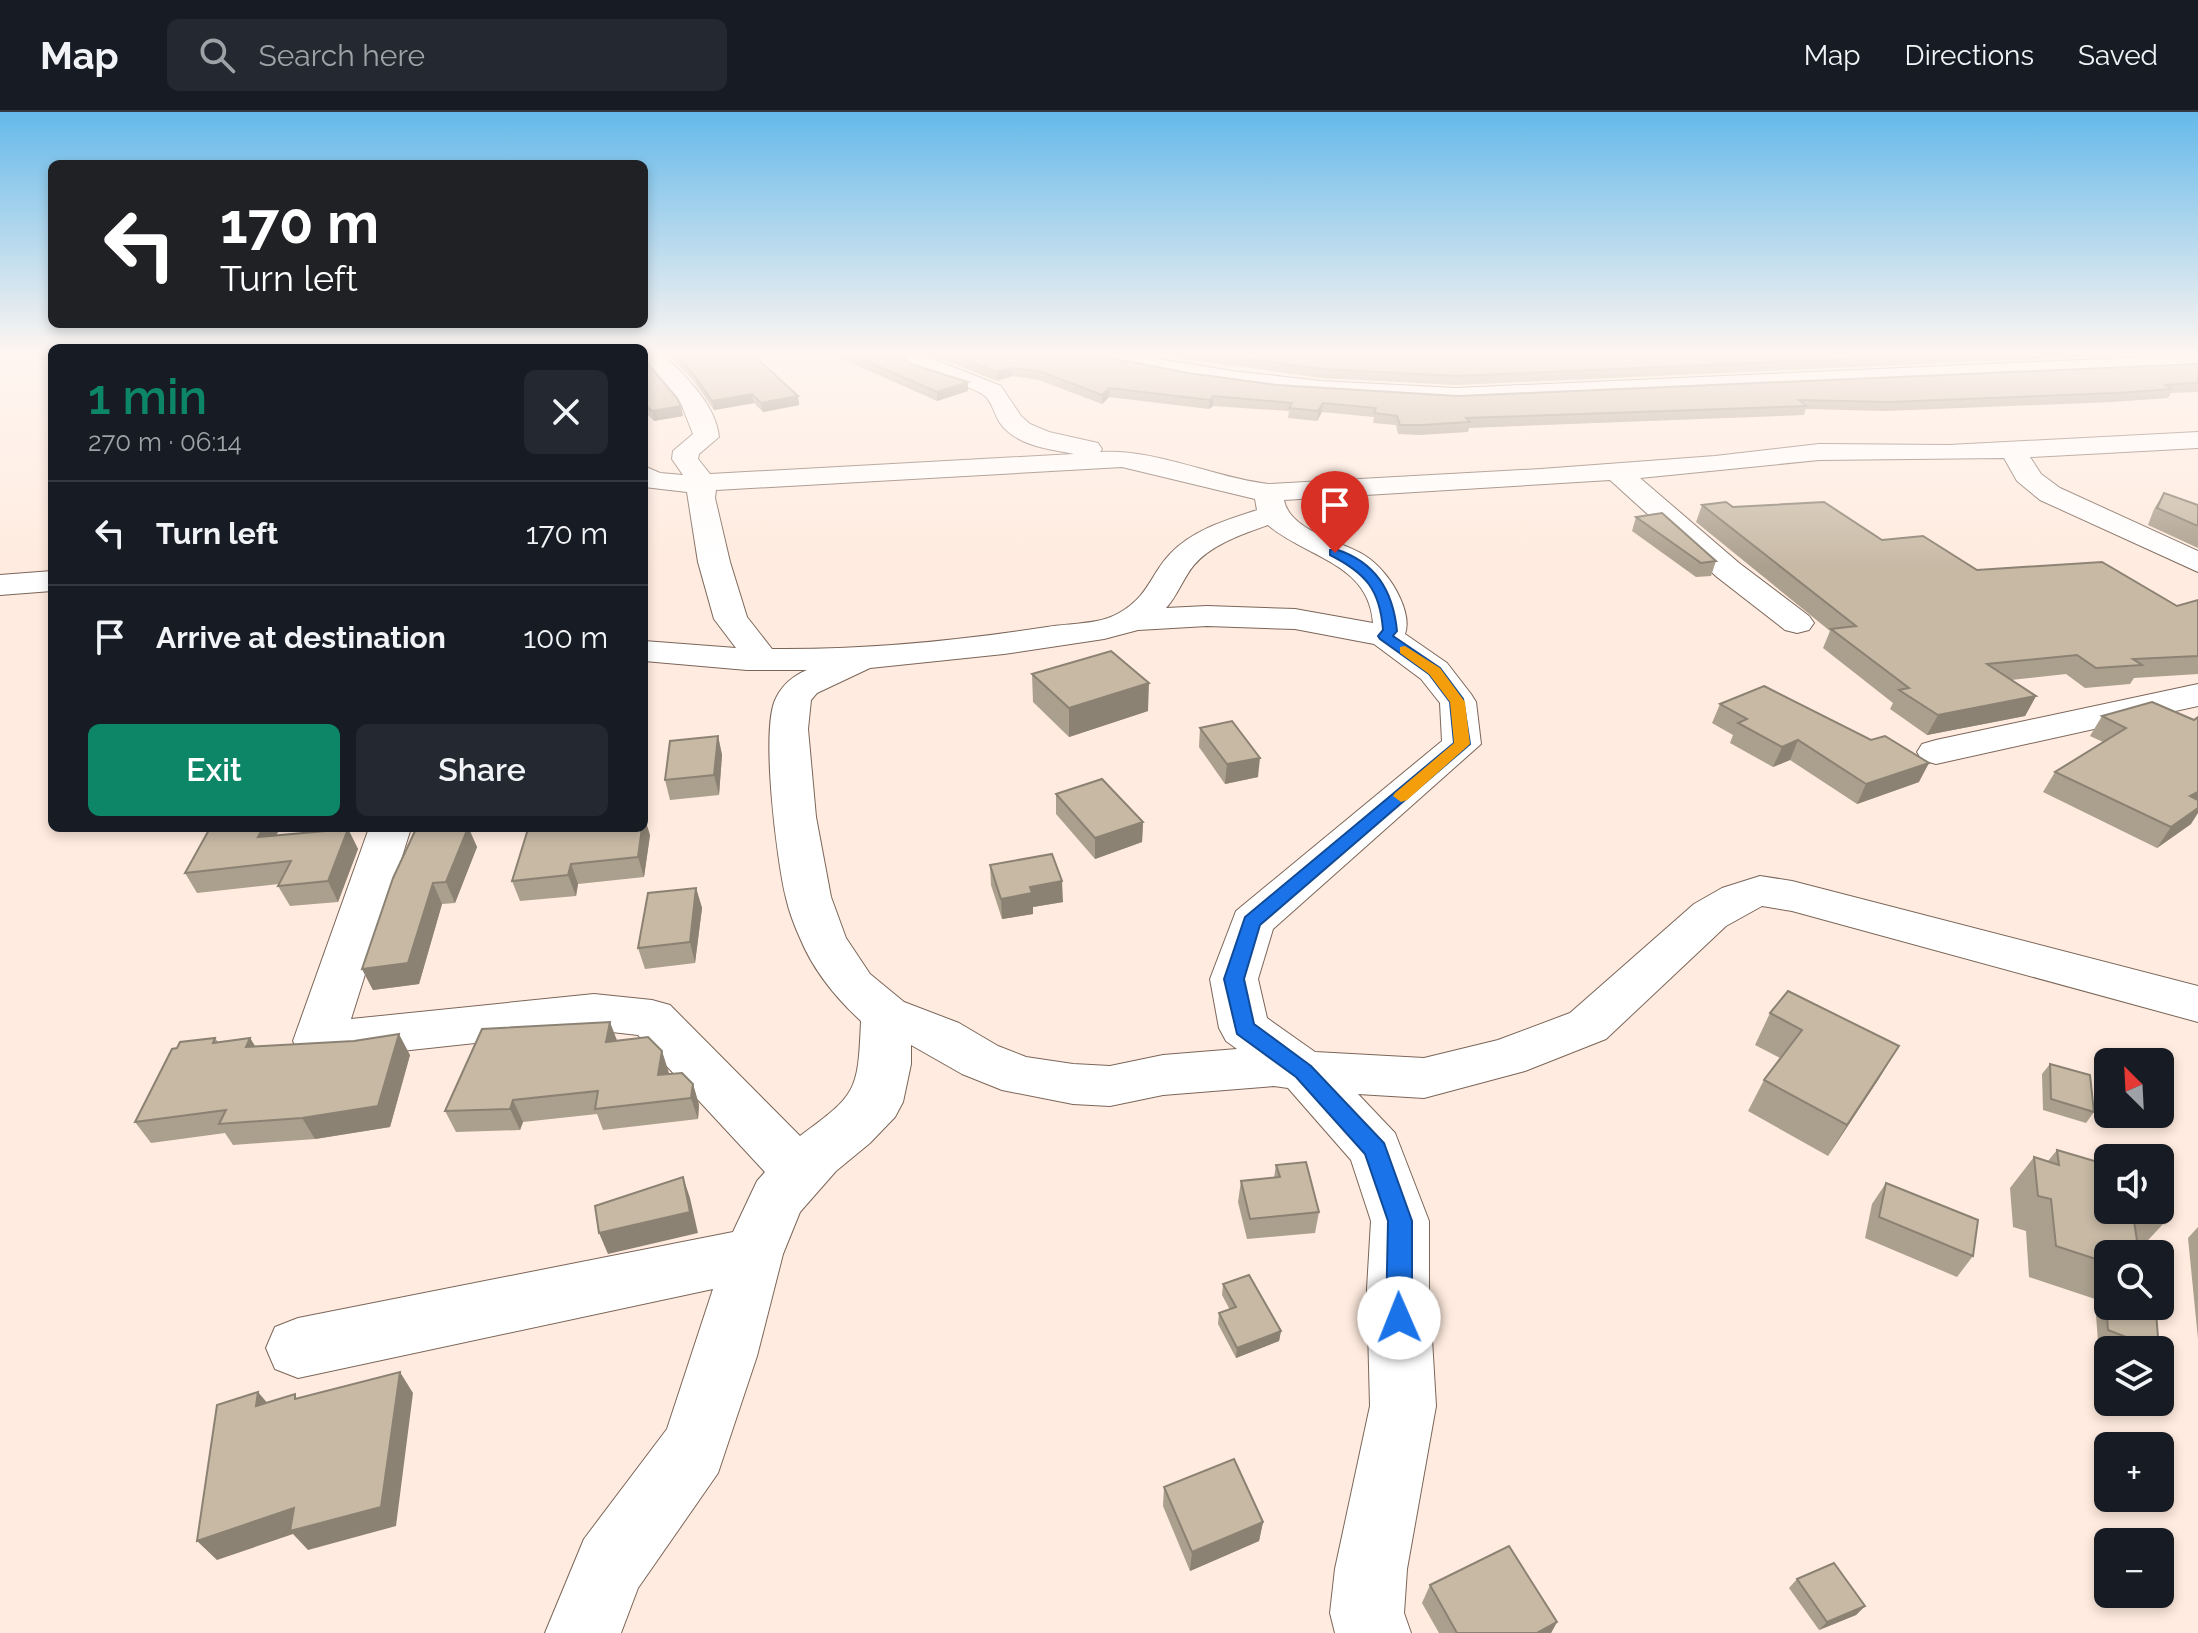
<!DOCTYPE html>
<meta charset="utf-8">
<style>
body{margin:0;font-family:Raleway,sans-serif;background:#242831;color:#f1f3f6;height:100vh;display:flex;flex-direction:column;font-size:30px;white-space:nowrap}
*{box-sizing:border-box;margin:0}
p{font-size:26px;color:#9ea1a6}
.icon{flex:none;width:44px;height:44px;fill:none;stroke:currentColor;stroke-width:2;stroke-linecap:round;stroke-linejoin:round}
.map{position:relative;flex:1;overflow:hidden}
.sheet{position:absolute;left:48px;top:232px;width:600px;height:488px;display:flex;flex-direction:column;background:#171b24;border-radius:12px;box-shadow:0 4px 12px #0003}
.sheet>*{flex:none}
.top-card{position:absolute;left:48px;top:48px;width:600px;height:168px;border-radius:12px;box-shadow:0 4px 12px #0003;background:#202124;color:#fff;overflow:hidden}
.needle{width:52px;rotate:336deg}
.buttons{position:absolute;left:2094px;top:936px;display:grid;gap:16px}
.buttons a{display:grid;place-items:center;width:80px;height:80px;border-radius:12px;background:#171b24;box-shadow:0 4px 12px #0003;font-size:40px}
.pin{position:absolute;display:grid;place-items:center;width:68px;height:68px;color:#fff;margin:-82px -34px;border-radius:50% 50% 50% 0;rotate:-45deg;box-shadow:0 0 8px #0007}
.pin .icon{rotate:45deg}
.me{position:absolute;width:88px;margin:-44px;rotate:359deg;stroke-linejoin:round;filter:drop-shadow(0 0 6px #0008)}
.turn{display:flex;align-items:center;gap:28px;height:168px;padding:0 40px;font-size:36px}
.turn .icon{width:104px;height:104px;stroke-width:2.5}
.turn b{display:block;font-size:56px;line-height:68px}
.round{display:grid;place-items:center;flex:none;width:84px;height:84px;border-radius:12px;background:#242831}
.headline{display:flex;align-items:center;justify-content:space-between;height:136px;padding:0 40px}
h1{font-size:48px;font-weight:600;line-height:60px;color:#0c8667}
.primary-button{display:flex;gap:16px;margin-top:auto;padding:16px 40px}
.primary-button a{flex:1;height:92px;border-radius:12px;background:#0c8667;color:#fff;font-size:32px;font-weight:600;line-height:92px;text-align:center}
.primary-button a+a{background:#242831;color:#f1f3f6}
ul{padding:0;list-style:none}
li{display:flex;align-items:center;gap:24px;height:104px;padding:0 40px;border-top:2px solid #363941}
li div{flex:1}
li b{display:block;font-size:30px}
li em{font-style:normal}
header{display:flex;align-items:center;gap:48px;box-sizing:border-box;height:112px;padding:0 40px;background:#171b24;border-bottom:2px solid #363941}
header strong{font-size:38px}
nav{display:flex;gap:44px;margin-inline-start:auto;font-size:28px}
.search{width:560px;height:72px;background:#242831;display:flex;align-items:center;gap:20px;box-sizing:border-box;padding:0 28px;border-radius:12px;color:#9ea1a6;font-size:30px}
.map>svg:first-child{display:block}
.lines{fill:none;stroke-linecap:round;stroke-linejoin:round}
.minor-casing{stroke:#7b6659;stroke-width:2}
.minor{fill:#fff;fill-rule:evenodd}
.wall{fill:#ab9f8d}
.shaded-wall{fill:#8b8273}
.building{fill:#c7b9a4;stroke:#8b8273;stroke-width:2}
.route{fill:#1a73e8;stroke:#114b97;stroke-width:2}
.slow{fill:#f59e0b}
</style>
<header>
<strong>Map</strong>
<div class="search"><svg class="icon" aria-label="search" viewBox="0 0 24 24"><circle cx="10" cy="10" r="6"/><path d="M15 15l6 6"/></svg>Search here</div>
<nav><a>Map</a><a>Directions</a><a>Saved</a></nav>
</header>
<div class="map">
<svg width="2198" height="1521" viewBox="0 0 2198 1521">
<rect width="100%" height="100%" fill="#ffebdf"/>
<g class="lines">
<defs>
<g id="minor">
<path d="M644,243H664C686,265 716,293 719,325L699,342L698,347L710,362L1074,342C1049,337 1016,334 1000,311C995,304 992,290 985,284C961,266 914,269 894,243H923L1001,274L1021,304L1030,312L1049,320L1098,331L1102,337L1100,340C1158,337 1211,365 1268,372L1541,357L1715,344L1819,332L1949,333L2198,320V336L2030,345L2041,362L2060,376L2198,439V460L2040,388L2017,369L2004,346L1819,348L1640,366L1739,451L1809,504L1814,511L1809,518L1797,521L1785,518L1717,465L1610,368L1284,388C1290,419 1339,428 1364,443C1379,452 1393,470 1400,486C1405,497 1409,511 1405,522L1447,551L1471,582L1476,590L1481,632L1273,817L1258,867L1267,906L1315,940L1424,946L1498,928L1570,901L1694,792L1722,776L1760,764L1792,769L2198,874V910L1792,799L1762,794L1726,814L1606,927L1525,959L1424,986L1358,982L1395,1021L1429,1109V1177L1436,1294L1407,1457L1404,1501L1411,1521H1335L1330,1501L1335,1457L1370,1294L1367,1177L1371,1109L1351,1048L1288,976L1274,974L1163,983L1110,994L1073,992L1002,978L962,962L911,933V952L903,990L895,1005L870,1031L836,1059L800,1100L783,1142L757,1244L718,1361L638,1476L621,1521H545L584,1427L667,1317L713,1177L298,1266L275,1257L266,1236L275,1215L298,1206L733,1120L757,1069L765,1060L638,923L594,918L318,948L300,942L293,929L369,716H411L351,907L594,882L652,888L670,893L800,1024C857,982 858,980 861,909C836,886 813,858 800,826C794,813 789,799 786,786C777,750 760,616 776,586C783,572 793,564 807,558H747L644,549V529L736,536L714,507L698,450L687,380L644,375V354L660,361L683,363L672,347L673,339L693,322L682,294L644,249ZM1122,355L1255,387L1257,398C1227,408 1192,418 1170,442C1150,463 1149,484 1119,501C1098,513 1070,511 1047,515C956,529 865,538 772,537L747,505L730,450L715,386L716,378ZM1268,413C1307,446 1369,451 1373,511L1295,497L1207,494L1166,496C1178,483 1183,466 1194,453C1212,432 1243,422 1268,413ZM1207,514L1295,517L1374,532L1421,567L1440,591L1442,629L1236,799L1210,867L1219,916L1226,929L1237,937L1163,943L1110,954L1073,952L1026,945L998,934L959,911L904,890L870,862L846,826L831,785L816,705L808,617L811,588L817,581L870,556L1004,542L1104,527L1138,518Z"/>
<polygon points="1089,243 1134,243 1232,259 1321,269 1456,276 2193,243 2198,243 2198,257 1456,290 1277,279 1188,267 1092,248"/>
<polygon points="52,459 52,479 0,483 0,463"/>
<polygon points="2198,572 2198,594 1936,652 1922,648 1917,640 1922,632 1936,628"/>
</g>
</defs>
<!-- minor casing -->
<use href="#minor" class="minor-casing"/>
<!-- minor -->
<use href="#minor" class="minor"/>
</g>
<!-- wall -->
<g class="wall">
<polygon points="669,243 753,243 798,284 799,293 763,300 754,291 714,298 693,268"/>
<polygon points="834,243 900,243 911,252 968,270 968,279 937,289"/>
<polygon points="932,243 1097,243 1188,261 1277,273 1458,284 2198,252 2198,280 2171,281 2168,286 2112,290 1886,299 1806,297 1804,303 1469,316 1468,320 1420,323 1398,322 1396,313 1373,311 1374,305 1322,300 1317,309 1288,306 1289,299 1213,294 1209,297 1109,285 1102,292 1039,268 1012,264 997,269"/>
<polygon points="1158,243 2118,243 1456,273 1321,266"/>
<polygon points="644,247 683,304 654,309 644,299"/>
<polygon points="2164,381 2198,393 2198,436 2148,413 2154,397"/>
<polygon points="1702,393 1733,395 1882,428 1977,458 2177,494 2198,488 2198,562 2134,566 2130,572 2085,576 2066,562 2011,568 2036,584 2025,604 1927,623 1890,597 1893,591 1823,536 1830,519 1696,410"/>
<polygon points="1636,405 1716,449 1711,464 1696,465 1632,419"/>
<polygon points="1032,562 1148,599 1069,625 1033,590"/>
<polygon points="1720,592 1919,670 1857,692 1790,648 1773,655 1730,631 1733,623 1712,611"/>
<polygon points="2102,604 2194,608 2191,712 2157,736 2043,680 2055,660 2103,630 2090,624"/>
<polygon points="1200,616 1258,665 1225,672 1199,635"/>
<polygon points="718,624 722,643 719,683 670,688 665,668"/>
<polygon points="1056,682 1143,710 1142,730 1095,747 1056,702"/>
<polygon points="453,716 469,716 477,735 455,791 442,792 419,872 373,878 362,857"/>
<polygon points="348,717 358,737 338,790 290,794 278,774 279,772 197,781 185,761 276,723"/>
<polygon points="650,723 644,765 578,772 576,784 520,789 512,769"/>
<polygon points="990,753 1063,790 1033,795 1033,802 1002,807 991,773"/>
<polygon points="696,776 702,796 695,851 645,857 638,836"/>
<polygon points="1788,879 1880,965 1828,1044 1748,999 1764,968 1780,946 1755,933 1770,901"/>
<polygon points="215,926 218,930 250,926 255,934 410,943 390,1015 315,1027 233,1033 225,1021 151,1031 135,1010"/>
<polygon points="617,929 662,939 668,962 693,972 699,993 698,1007 603,1018 597,1002 523,1010 520,1018 456,1020 445,999"/>
<polygon points="2050,952 2094,1000 2086,1011 2043,998 2042,962"/>
<polygon points="2057,1038 2160,1098 2164,1111 2138,1139 2108,1142 2108,1194 2159,1238 2122,1238 2098,1229 2095,1191 2098,1188 2029,1165 2026,1119 2013,1115 2010,1076 2034,1045 2048,1049"/>
<polygon points="1276,1053 1319,1100 1315,1121 1247,1127 1238,1090 1241,1069 1274,1066"/>
<polygon points="1886,1071 1973,1144 1957,1165 1865,1126 1872,1092"/>
<polygon points="2198,1115 2198,1227 2188,1126"/>
<polygon points="1223,1172 1281,1219 1279,1229 1236,1246 1218,1212 1219,1201 1230,1198 1222,1183"/>
<polygon points="1164,1375 1263,1410 1259,1429 1190,1459 1163,1394"/>
<polygon points="1797,1467 1865,1494 1856,1503 1819,1518 1789,1476"/>
<polygon points="1430,1473 1557,1510 1551,1521 1439,1521 1422,1491"/>
</g>
<!-- shaded-wall -->
<g class="shaded-wall">
<polygon points="1012,256 1012,264 997,269 997,260"/>
<polygon points="968,270 968,279 937,289 937,280"/>
<polygon points="1109,276 1109,285 1102,292 1102,283"/>
<polygon points="752,282 754,291 714,298 712,289"/>
<polygon points="798,284 799,293 763,300 761,291"/>
<polygon points="1213,284 1213,294 1209,297 1210,288"/>
<polygon points="1323,291 1322,300 1317,309 1318,299"/>
<polygon points="681,294 683,304 654,309 652,299"/>
<polygon points="1149,571 1148,599 1069,625 1069,596"/>
<polygon points="2036,584 2025,604 1927,623 1938,603"/>
<polygon points="718,624 722,643 719,683 714,663"/>
<polygon points="1798,628 1790,648 1773,655 1782,635"/>
<polygon points="1260,646 1258,665 1225,672 1227,652"/>
<polygon points="1929,651 1919,670 1857,692 1866,672"/>
<polygon points="2198,680 2198,692 2190,684"/>
<polygon points="2198,696 2198,701 2191,712 2157,736 2171,715"/>
<polygon points="644,703 650,723 644,765 638,745 642,716 644,716"/>
<polygon points="1143,710 1142,730 1095,747 1095,726"/>
<polygon points="259,716 281,716 272,729 258,725"/>
<polygon points="468,716 477,735 455,791 446,770"/>
<polygon points="348,717 358,737 338,790 328,769"/>
<polygon points="571,752 578,772 576,784 568,763"/>
<polygon points="1062,769 1063,790 1033,795 1033,802 1002,807 1001,787 1030,775"/>
<polygon points="433,771 442,792 419,872 373,878 362,857"/>
<polygon points="696,776 702,796 695,851 690,830"/>
<polygon points="610,910 618,931 606,930"/>
<polygon points="399,922 410,943 390,1015 315,1027 302,1006"/>
<polygon points="250,926 263,947 246,935"/>
<polygon points="1899,934 1880,965 1828,1044 1847,1013"/>
<polygon points="662,939 669,961 665,984 658,963"/>
<polygon points="693,972 699,993 698,1007 691,986"/>
<polygon points="513,988 523,1010 520,1018 510,997"/>
<polygon points="683,1065 690,1086 698,1121 608,1142 599,1121"/>
<polygon points="1281,1219 1279,1229 1236,1246 1237,1236"/>
<polygon points="400,1260 413,1281 396,1414 308,1438 293,1422 217,1448 197,1429"/>
<polygon points="258,1280 275,1300 256,1294"/>
<polygon points="1263,1410 1259,1429 1190,1459 1192,1440"/>
<polygon points="1865,1494 1856,1503 1819,1518 1827,1510"/>
<polygon points="1557,1510 1551,1521 1537,1521"/>
</g>
<!-- building -->
<g class="building">
<polygon points="675,243 753,243 798,284 761,291 752,282 712,289 691,259"/>
<polygon points="852,243 900,243 911,252 968,270 937,280"/>
<polygon points="953,243 1097,243 1188,261 1277,273 1458,284 2198,252 2198,271 2164,273 2173,277 2117,281 1890,290 1799,288 1807,294 1466,306 1470,310 1422,313 1400,313 1397,304 1374,301 1376,296 1323,291 1318,299 1289,296 1292,291 1213,284 1210,288 1109,276 1102,283 1039,259 1012,256 997,260"/>
<polygon points="1221,243 1450,243 1464,245 1463,243 1929,243 1458,264 1322,257"/>
<polygon points="644,247 677,286 681,294 652,299 644,292"/>
<polygon points="2164,381 2198,393 2198,414 2157,396"/>
<polygon points="1726,390 1733,395 1824,390 1882,428 1923,424 1977,458 2102,450 2177,494 2198,488 2198,544 2133,547 2142,553 2096,556 2077,543 1987,552 2036,584 1938,603 1899,578 1909,576 1831,517 1856,514 1702,393"/>
<polygon points="1662,401 1716,449 1701,451 1636,405"/>
<polygon points="1111,539 1149,571 1069,596 1032,562"/>
<polygon points="1764,574 1871,628 1885,624 1929,651 1866,672 1798,628 1782,635 1738,611 1747,607 1720,592"/>
<polygon points="2152,590 2194,608 2198,605 2198,680 2190,684 2198,688 2198,696 2171,715 2055,660 2126,616 2102,604"/>
<polygon points="1232,609 1260,646 1227,652 1200,616"/>
<polygon points="718,624 714,663 665,668 670,629"/>
<polygon points="1102,667 1143,710 1095,726 1056,682"/>
<polygon points="210,716 263,716 258,725 348,717 328,769 278,774 291,749 185,761"/>
<polygon points="453,716 468,716 446,770 433,771 408,851 362,857 393,766 415,719"/>
<polygon points="534,716 642,716 638,745 571,752 568,763 512,769 528,717"/>
<polygon points="1052,742 1062,769 1030,775 1032,781 1001,787 990,753"/>
<polygon points="696,776 690,830 638,836 648,781"/>
<polygon points="1788,879 1899,934 1847,1013 1764,968 1802,918 1770,901"/>
<polygon points="610,910 606,930 648,925 662,939 658,963 682,961 693,972 691,986 595,997 598,979 513,988 510,997 445,999 482,917"/>
<polygon points="399,922 378,994 302,1006 219,1012 226,998 135,1010 172,937 177,936 180,930 215,926 213,931 250,926 246,935 354,929"/>
<polygon points="2050,952 2090,963 2094,1000 2051,987"/>
<polygon points="2057,1038 2108,1053 2108,1098 2160,1098 2160,1090 2164,1111 2133,1102 2139,1142 2108,1142 2108,1151 2056,1134 2051,1087 2038,1084 2034,1045 2059,1053"/>
<polygon points="1306,1050 1319,1100 1250,1107 1241,1069 1280,1065 1276,1053"/>
<polygon points="683,1065 690,1100 599,1121 595,1094"/>
<polygon points="1886,1071 1978,1108 1973,1144 1879,1105"/>
<polygon points="1249,1163 1281,1219 1237,1236 1219,1201 1236,1195 1223,1172"/>
<polygon points="2105,1181 2108,1182 2108,1194 2141,1194 2156,1200 2159,1238 2108,1218"/>
<polygon points="400,1260 381,1395 290,1419 294,1396 197,1429 217,1293 258,1280 256,1294 295,1282 295,1287"/>
<polygon points="1234,1347 1263,1410 1192,1440 1164,1375"/>
<polygon points="1509,1434 1557,1510 1537,1521 1457,1521 1430,1473"/>
<polygon points="1834,1451 1865,1494 1827,1510 1797,1467"/>
</g>
<!-- sky -->
<linearGradient id="sky" x2="0" y2="1"><stop stop-color="#65b9ea"/><stop offset="0.53" stop-color="#fff6f1"/><stop offset="1" stop-color="#fff6f1" stop-opacity="0"/></linearGradient>
<rect width="2198" height="456" fill="url(#sky)"/>
<!-- route -->
<path class="route" d="M1335,437C1376,450 1393,479 1397,519L1393,524L1440,556L1463,587L1470,632L1260,813L1244,867L1254,912L1311,954L1384,1031L1412,1109V1206L1408,1215L1399,1218L1390,1215L1386,1206L1388,1109L1365,1042L1296,965L1237,922L1224,867L1245,805L1454,631L1450,590L1429,562L1380,527L1378,524L1383,518C1380,478 1366,461 1330,443V438Z"/>
<!-- slow -->
<polygon class="slow" points="1405,534 1440,556 1465,590 1470,632 1407,688 1401,690 1393,684 1395,681 1454,631 1450,590 1429,562 1400,541 1400,535"/>
</svg>
<div class="buttons">
<a><svg class="needle" viewBox="-14 -14 28 28"><path d="M0-13l5 13h-10z" fill="#e53935"/><path d="M0 13l5-13h-10z" fill="#9ea1a6"/></svg></a>
<a><svg class="icon" aria-label="sound" viewBox="0 0 24 24"><path d="M4 9h4l5-4v14l-5-4H4zM17 9q2 3 0 6"/></svg></a>
<a><svg class="icon" aria-label="search" viewBox="0 0 24 24"><circle cx="10" cy="10" r="6"/><path d="M15 15l6 6"/></svg></a>
<a><svg class="icon" aria-label="layers" viewBox="0 0 24 24"><path d="M12 4l9 5-9 5-9-5zM3 14l9 5 9-5"/></svg></a>
<a>+</a>
<a>−</a>
</div>
<div class="pin" style="left:1335px;top:441px;background:#d93025"><svg class="icon" aria-label="arrive" viewBox="0 0 24 24"><path d="M6 21V4h12l-3 4 3 4H6"/></svg></div>
<svg class="me" style="left:1399px;top:1206px" viewBox="-20 -20 40 40"><circle r="19" fill="#fff"/><path d="M0-13L10 11 0 6-10 11z" fill="#1a73e8"/></svg>
<div class="top-card">
<div class="turn"><svg class="icon" aria-label="left" viewBox="0 0 24 24"><path d="M17 20v-9H6M10 6l-5 5 5 5"/></svg><div><b>170 m</b>Turn left</div></div>
</div>
<section class="sheet">
<div class="headline"><div><h1>1 min</h1><p>270 m · 06:14</p></div><a class="round"><svg class="icon" aria-label="close" viewBox="0 0 24 24"><path d="M6 6l12 12M18 6L6 18"/></svg></a></div>
<ul>
<li><svg class="icon" aria-label="left" viewBox="0 0 24 24"><path d="M17 20v-9H6M10 6l-5 5 5 5"/></svg><div><b>Turn left</b></div><em>170 m</em></li>
<li><svg class="icon" aria-label="arrive" viewBox="0 0 24 24"><path d="M6 21V4h12l-3 4 3 4H6"/></svg><div><b>Arrive at destination</b></div><em>100 m</em></li>
</ul>
<div class="primary-button"><a>Exit</a><a>Share</a></div>
</section>
</div>
